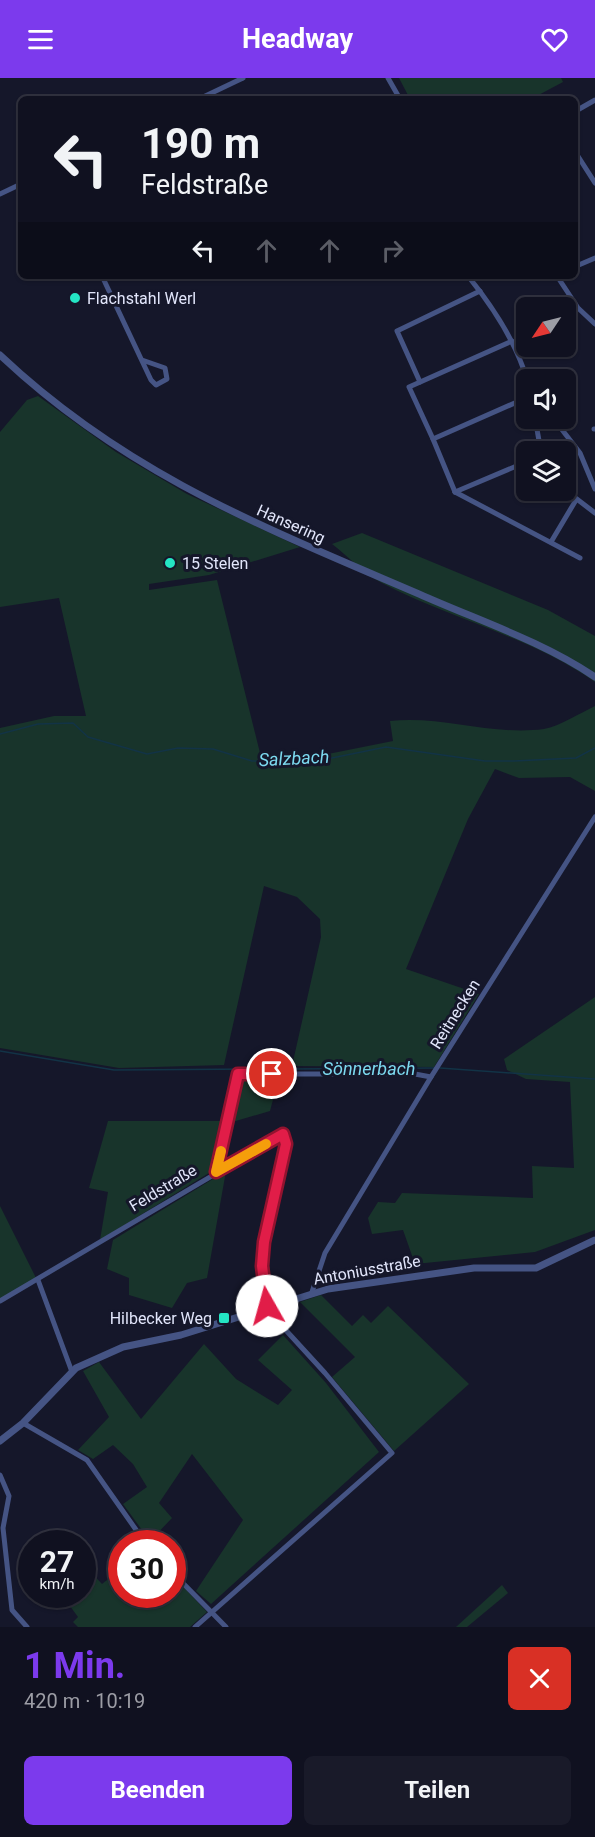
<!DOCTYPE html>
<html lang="de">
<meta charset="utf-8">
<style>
body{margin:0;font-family:Roboto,sans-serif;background:#191a29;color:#f1f3f6;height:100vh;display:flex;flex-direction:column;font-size:22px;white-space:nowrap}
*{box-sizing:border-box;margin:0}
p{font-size:20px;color:#9c9da5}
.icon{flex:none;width:33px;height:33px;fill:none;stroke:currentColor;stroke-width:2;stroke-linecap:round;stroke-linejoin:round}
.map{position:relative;height:1549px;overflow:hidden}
.side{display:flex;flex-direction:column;background:#101120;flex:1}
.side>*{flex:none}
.guide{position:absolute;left:18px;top:18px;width:560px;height:183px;border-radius:9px;box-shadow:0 2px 4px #0004,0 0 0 2px #30313e;background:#101120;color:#f1f3f6;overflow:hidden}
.needle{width:39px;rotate:235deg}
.tools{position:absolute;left:516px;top:219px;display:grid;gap:12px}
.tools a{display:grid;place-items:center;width:60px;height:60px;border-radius:9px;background:#101120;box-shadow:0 2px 4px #0004,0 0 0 2px #30313e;font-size:30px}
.speed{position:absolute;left:18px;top:1452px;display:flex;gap:12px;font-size:30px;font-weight:700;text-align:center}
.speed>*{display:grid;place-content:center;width:78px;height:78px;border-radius:50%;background:#101120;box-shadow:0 2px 4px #0004,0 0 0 2px #30313e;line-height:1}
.speed small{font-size:15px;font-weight:400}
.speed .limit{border:9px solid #d22;background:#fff;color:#111}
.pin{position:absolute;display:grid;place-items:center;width:51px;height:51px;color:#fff;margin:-26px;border:3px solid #fff;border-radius:50%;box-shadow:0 2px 6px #0007}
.me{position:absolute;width:66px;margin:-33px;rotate:353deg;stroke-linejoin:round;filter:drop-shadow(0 0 4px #0008)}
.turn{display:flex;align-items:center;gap:21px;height:126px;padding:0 24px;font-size:27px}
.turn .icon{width:78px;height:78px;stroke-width:2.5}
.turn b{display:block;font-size:42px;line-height:51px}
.lanes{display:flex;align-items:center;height:57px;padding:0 24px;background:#0003;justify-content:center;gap:30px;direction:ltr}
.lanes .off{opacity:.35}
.round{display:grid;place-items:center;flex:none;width:63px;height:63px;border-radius:9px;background:#191a29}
.head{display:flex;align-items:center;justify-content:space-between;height:102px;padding:0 24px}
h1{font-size:36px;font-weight:700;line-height:45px;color:#7c3aed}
.button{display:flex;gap:12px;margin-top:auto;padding:12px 24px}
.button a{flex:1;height:69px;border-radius:9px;background:#7c3aed;color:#fff;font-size:24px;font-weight:700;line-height:69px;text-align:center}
.button a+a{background:#191a29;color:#f1f3f6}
header{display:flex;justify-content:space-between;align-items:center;height:78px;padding:0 24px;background:#7c3aed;color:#fff;font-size:27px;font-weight:700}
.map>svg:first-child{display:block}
.green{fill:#18342b}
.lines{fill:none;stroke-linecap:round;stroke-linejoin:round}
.stream{stroke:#123346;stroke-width:1.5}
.minor{stroke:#455484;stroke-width:5}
.tertiary{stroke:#455484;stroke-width:7}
.route-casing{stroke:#92132f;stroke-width:15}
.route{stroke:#e11d48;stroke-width:10}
.slow{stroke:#f59e0b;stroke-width:10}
.poi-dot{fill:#24e5c4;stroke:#15172a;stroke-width:2}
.labels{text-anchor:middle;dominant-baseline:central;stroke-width:6;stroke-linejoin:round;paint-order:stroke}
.poi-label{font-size:16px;fill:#e2e6fb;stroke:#15172a;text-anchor:start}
.street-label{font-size:16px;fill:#e2e6fb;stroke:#15172a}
.water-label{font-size:18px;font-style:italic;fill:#7cd9ef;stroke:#15172a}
</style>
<header><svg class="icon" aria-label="menu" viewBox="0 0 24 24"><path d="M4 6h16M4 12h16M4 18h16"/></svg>Headway<svg class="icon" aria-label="heart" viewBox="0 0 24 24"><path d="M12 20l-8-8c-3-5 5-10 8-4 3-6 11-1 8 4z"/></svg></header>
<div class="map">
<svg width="595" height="1549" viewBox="0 0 595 1549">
<rect width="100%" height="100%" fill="#15172a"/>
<!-- green -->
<g class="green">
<polygon points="399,0 561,0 563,4 531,21 410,21"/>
<path d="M38,318L116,374L187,416L300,469L209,497L149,506V512L217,502L261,679L318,678L393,663L390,643C441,637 492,658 544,651C560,648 580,635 595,628V713L570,699L519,700L495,691L468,741L406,891L479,916L434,989L292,988L321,859L320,841L297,819L264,808L224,987L119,990L0,970V650L54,638H86L59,520L0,529V354L27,322Z"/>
<path d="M362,455L548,532L595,558V604C531,559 451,541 382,505C364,496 348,478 332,466Z"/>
<polygon points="595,919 595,1152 535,1174 415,1186 403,1152 372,1156 368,1140 378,1124 395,1125 402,1115 533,1120 532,1088 574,1090 570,1004 526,1001 507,992 504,981"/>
<polygon points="245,998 289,999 285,1017 275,1014 270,1033 229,1045 237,1004"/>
<polygon points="108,1043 224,1043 215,1087 209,1095 100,1162 108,1114 89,1110"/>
<polygon points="226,1093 207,1200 187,1205 172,1230 129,1217 129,1200 107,1191 113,1162"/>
<polygon points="0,1128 37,1202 0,1222"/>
<polygon points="321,1217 352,1248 363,1237 371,1245 388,1228 469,1306 394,1373 332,1299 355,1279 300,1224"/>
<polygon points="283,1257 326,1305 379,1374 211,1526 196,1513 243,1442 192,1376 159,1425 172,1440 150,1463 123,1426 147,1409 133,1386 113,1367 93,1381 78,1372 109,1339 83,1293 99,1284 141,1341 204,1266 236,1301 278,1327 292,1312 258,1282"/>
<polygon points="83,1486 102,1506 121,1491 122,1516 172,1516 173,1498 207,1534 190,1549 78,1549 73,1544 78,1539 62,1517 82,1516"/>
<polygon points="502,1507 508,1515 467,1549 456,1549"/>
</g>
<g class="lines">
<!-- stream -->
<g class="stream">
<polyline points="0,656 38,646 73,645 88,659 147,676 178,670 213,671 252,683 317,683 386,669 485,683 514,683 576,680 595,670"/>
<polyline points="0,973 114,992 435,990"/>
<polyline points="440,990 595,1001"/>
</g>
<!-- minor -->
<g class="minor">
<polyline points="388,0 400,21"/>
<polyline points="199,21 243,0"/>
<polyline points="574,34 595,22"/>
<polyline points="574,72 595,105"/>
<polyline points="0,116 21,106"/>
<polyline points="574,189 595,180"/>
<polyline points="102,198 151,302 156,307 167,301 165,290 142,282"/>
<path d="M468,198C493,229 516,263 527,302"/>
<polyline points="557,198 578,230 595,246"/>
<polyline points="420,304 397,253 480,213"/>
<polyline points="535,340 541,374"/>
<polyline points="553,340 580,375 595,411"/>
<polyline points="594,351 595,351"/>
<polyline points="433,361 409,309 512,263"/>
<polyline points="565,412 595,435"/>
<polyline points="455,414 433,361 526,320"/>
<polyline points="455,414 580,480"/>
<polyline points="455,414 526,384"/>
<polyline points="551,464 576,422"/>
<polyline points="216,1093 238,996 415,996 431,999"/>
<polyline points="38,1202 72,1294"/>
<polyline points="312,1214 325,1175 431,999 595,739"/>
<path d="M0,1223L283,1056L286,1066C273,1118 248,1184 271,1236L325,1295L392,1375L195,1549"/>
<polyline points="23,1345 87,1382 146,1466"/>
<polyline points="0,1397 9,1418 3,1450 12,1532 27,1549"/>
<polyline points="172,1494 226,1549"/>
</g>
<!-- tertiary -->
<g class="tertiary">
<path d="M0,277C126,396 263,449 419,516C477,542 542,563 595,599"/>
<polyline points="0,1363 23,1345 76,1290 123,1269 181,1257 328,1211 474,1190 536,1190 595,1162"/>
</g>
</g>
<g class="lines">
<defs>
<polyline id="route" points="267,1228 262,1188 264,1164 286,1066 283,1056 216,1094 238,996 272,996"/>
</defs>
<!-- route casing -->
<use href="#route" class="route-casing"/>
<!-- route -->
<use href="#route" class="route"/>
<!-- slow -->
<polyline class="slow" points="221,1073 216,1094 266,1066"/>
</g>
<!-- markers -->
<g class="poi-dot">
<circle cx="75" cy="220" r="6"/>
<circle cx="170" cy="485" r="6"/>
<rect x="218" y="1234" width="12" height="12" rx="3"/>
</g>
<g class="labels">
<!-- poi labels -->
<g class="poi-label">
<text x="87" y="220">Flachstahl Werl</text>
<text x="182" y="485">15 Stelen</text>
<text x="212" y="1240" text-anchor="end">Hilbecker Weg</text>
</g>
<!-- street labels -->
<g class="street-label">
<text transform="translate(291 446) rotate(24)">Hansering</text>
<text transform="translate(455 936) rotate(-58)">Reitnecken</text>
<text transform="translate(163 1110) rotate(-31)">Feldstraße</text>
<text transform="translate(367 1192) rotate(-10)">Antoniusstraße</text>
</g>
<!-- water labels -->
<g class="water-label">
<text transform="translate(294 680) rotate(-3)">Salzbach</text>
<text x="369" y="990">Sönnerbach</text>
</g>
</g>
</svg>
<div class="tools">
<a><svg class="needle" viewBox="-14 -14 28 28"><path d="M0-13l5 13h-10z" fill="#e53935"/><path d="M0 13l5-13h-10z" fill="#9c9da5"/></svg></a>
<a><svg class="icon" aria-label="sound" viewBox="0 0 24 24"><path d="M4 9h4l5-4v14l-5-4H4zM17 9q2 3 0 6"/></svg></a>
<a><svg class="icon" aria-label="layers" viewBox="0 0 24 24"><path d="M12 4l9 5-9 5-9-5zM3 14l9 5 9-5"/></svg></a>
</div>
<div class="speed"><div>27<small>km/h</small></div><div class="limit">30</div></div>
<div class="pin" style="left:272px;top:996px;background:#d93025"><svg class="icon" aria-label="arrive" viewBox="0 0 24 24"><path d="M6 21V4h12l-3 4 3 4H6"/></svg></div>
<svg class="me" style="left:267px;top:1228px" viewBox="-20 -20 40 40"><circle r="19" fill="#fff"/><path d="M0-13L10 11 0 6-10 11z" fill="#e11d48"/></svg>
<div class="guide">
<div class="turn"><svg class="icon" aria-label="left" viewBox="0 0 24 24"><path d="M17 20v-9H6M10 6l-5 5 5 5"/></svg><div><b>190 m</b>Feldstraße</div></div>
<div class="lanes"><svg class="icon" aria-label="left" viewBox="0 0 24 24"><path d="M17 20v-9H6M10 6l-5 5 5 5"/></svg><svg class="icon off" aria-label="ahead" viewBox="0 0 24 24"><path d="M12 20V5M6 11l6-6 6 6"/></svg><svg class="icon off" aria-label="ahead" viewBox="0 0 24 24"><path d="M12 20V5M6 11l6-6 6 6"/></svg><svg class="icon off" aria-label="right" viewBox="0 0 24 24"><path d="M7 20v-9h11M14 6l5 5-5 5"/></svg></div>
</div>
</div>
<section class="side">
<div class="head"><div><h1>1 Min.</h1><p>420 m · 10:19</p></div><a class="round" style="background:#d93025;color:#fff"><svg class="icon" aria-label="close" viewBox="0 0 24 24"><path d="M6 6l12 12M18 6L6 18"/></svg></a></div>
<div class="button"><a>Beenden</a><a>Teilen</a></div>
</section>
